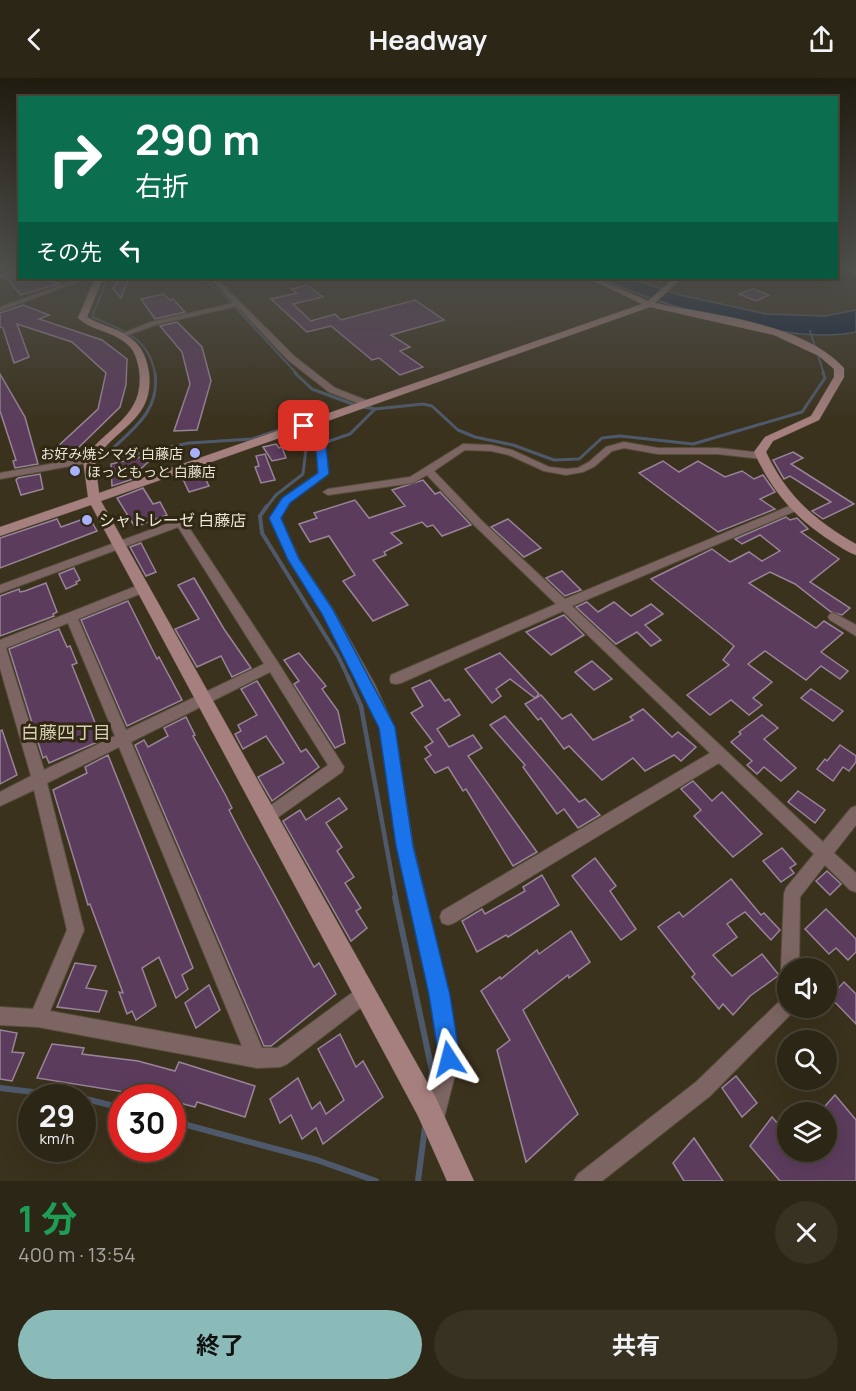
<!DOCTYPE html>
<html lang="ja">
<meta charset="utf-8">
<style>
body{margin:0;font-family:Manrope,"Noto Sans JP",sans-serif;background:#383223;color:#f1f3f6;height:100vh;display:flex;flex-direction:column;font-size:22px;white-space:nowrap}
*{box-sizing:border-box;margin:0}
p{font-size:20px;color:#a6a5a1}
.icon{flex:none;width:33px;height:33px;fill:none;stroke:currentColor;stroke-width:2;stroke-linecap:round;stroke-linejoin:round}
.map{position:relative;height:1103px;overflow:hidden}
.sheet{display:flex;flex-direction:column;background:#2c2616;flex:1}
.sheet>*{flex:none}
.top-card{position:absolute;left:18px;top:18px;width:820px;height:183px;border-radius:0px;box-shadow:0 6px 24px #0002,0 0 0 2px #484335;background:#0b6e4f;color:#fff;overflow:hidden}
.tools{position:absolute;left:777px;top:880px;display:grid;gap:12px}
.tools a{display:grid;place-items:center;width:60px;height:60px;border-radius:50%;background:#2c2616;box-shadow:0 6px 24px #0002,0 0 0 2px #484335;font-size:30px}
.speed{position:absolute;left:18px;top:1006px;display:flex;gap:12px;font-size:30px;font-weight:700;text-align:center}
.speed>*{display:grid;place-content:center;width:78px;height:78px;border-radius:50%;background:#2c2616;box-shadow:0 6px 24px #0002,0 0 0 2px #484335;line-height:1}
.speed small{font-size:15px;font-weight:400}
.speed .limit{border:9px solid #d22;background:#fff;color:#111}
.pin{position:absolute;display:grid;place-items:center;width:51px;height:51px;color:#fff;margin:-26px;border-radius:12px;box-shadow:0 3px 9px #0006}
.me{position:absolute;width:66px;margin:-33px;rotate:351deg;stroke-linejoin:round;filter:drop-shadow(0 0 4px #0008)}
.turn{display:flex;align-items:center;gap:21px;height:126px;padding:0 18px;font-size:27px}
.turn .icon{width:78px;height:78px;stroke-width:2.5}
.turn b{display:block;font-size:42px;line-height:51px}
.then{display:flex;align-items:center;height:57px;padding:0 18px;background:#0003;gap:12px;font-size:22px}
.round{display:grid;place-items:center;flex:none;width:63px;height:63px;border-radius:32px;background:#383223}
.headline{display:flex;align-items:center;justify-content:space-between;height:102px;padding:0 18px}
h1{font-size:36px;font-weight:700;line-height:45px;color:#1e9e55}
.primary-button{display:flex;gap:12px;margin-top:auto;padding:12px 18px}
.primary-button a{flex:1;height:69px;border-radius:36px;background:#8bbbb9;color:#111;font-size:24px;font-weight:700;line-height:69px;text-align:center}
.primary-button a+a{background:#383223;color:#f1f3f6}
header{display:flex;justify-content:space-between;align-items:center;height:78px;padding:0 18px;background:#2c2616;font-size:27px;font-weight:700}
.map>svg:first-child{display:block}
.water{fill:#0a1e3e;stroke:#4e5a6c;stroke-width:1.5}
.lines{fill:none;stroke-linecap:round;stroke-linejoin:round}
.stream-far4{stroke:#4e5a6c;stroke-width:2}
.stream-far3{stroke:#4e5a6c;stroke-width:3}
.stream-far2{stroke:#4e5a6c;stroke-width:4}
.stream-far1{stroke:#4e5a6c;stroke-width:4.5}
.stream{stroke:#4e5a6c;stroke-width:6}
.building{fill:#5c3c5d;stroke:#988498;stroke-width:1.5}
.street-casing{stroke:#574f3b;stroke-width:2}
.secondary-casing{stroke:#574f3b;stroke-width:1}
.primary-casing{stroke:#574f3b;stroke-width:1}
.street{fill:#7c6563;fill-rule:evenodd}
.secondary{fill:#a5807e;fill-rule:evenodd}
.primary{fill:#c49592;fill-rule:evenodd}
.route{fill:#1a73e8;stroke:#114b97;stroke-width:1.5}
.poi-dot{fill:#a7b1fc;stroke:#302813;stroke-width:2}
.labels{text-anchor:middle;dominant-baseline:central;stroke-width:6;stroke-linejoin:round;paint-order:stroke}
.far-poi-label{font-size:14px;fill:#ebe6d9;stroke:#302813;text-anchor:end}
.poi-label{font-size:16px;fill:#ebe6d9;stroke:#302813;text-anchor:start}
.neighbourhood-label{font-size:18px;fill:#d9cfb5;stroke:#302813}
</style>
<header><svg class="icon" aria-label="back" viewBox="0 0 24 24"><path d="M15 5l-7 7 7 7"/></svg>Headway<svg class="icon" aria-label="share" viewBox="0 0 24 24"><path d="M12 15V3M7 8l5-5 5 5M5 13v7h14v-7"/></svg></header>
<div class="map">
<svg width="856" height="1103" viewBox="0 0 856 1103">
<rect width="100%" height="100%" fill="#3b321d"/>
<!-- water -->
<path class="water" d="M601,200H630L676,216L766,236L825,238L856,232V254C792,268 661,228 601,200Z"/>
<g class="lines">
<!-- stream-far4 -->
<g class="stream-far4">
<path d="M104,200L106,204L92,239C122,252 149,259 155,296"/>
<polyline points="203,200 226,219 297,296"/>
<polyline points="810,253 824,296"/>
</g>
<!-- stream-far3 -->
<g class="stream-far3">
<path d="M155,295C160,333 134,350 109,374L126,378L189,365L252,361L297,346"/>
<polyline points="295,295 312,311 355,327"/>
<polyline points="363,329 375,331 423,326 432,328 458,352 475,359 513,367 554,382 579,381 602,360 620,358 693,366 802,334 825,300 823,295"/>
<polyline points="266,430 276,417 303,396 306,371 350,356 375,331"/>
</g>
<!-- stream-far2 -->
<polyline class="stream-far2" points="267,428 260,438 262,455 338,578 349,601"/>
<!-- stream-far1 -->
<polyline class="stream-far1" points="348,599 361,628 396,821"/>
<!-- stream -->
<g class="stream">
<polyline points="395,819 432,993 429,1012"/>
<polyline points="0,1010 82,1020"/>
<polyline points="82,1020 122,1030"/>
<polyline points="172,1043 317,1082 376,1103"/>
<polyline points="418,1103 425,1049"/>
</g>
</g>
<!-- building -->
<g class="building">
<polygon points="20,198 22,201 44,200 59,206 21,217 7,201"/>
<polygon points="119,200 129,200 121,220 113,211"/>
<polygon points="307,207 323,219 293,226 311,243 335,236 341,242 415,222 444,242 391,257 410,269 400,273 423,289 400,297 379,280 372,282 331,248 307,254 271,221 297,215 292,211"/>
<polygon points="753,211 769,217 756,223 739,216"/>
<polygon points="163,216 170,222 173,221 185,234 155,241 141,221"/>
<polygon points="23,227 49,237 39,241 102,262 127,281 126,307 120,329 74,374 55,371 98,331 106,295 72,264 17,246 29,279 14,285 3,250 0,249 0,235"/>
<polygon points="177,244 202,269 211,303 197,352 174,353 190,306 182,274 160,248"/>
<polygon points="0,296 25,339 38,386 15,390 13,383 16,382 0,333"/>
<polygon points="276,366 279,370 282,369 286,380 272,383 263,369"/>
<polygon points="793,374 803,380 791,386 854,426 823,441 816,436 812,433 831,424 790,398 784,401 773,382"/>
<polygon points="158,375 134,397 136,400 112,408 111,386"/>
<polygon points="265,376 275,402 261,405 255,389 259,388 256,378"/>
<polygon points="663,383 679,394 698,383 725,399 742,393 754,401 763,397 775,414 760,421 775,431 718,454 639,395"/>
<polygon points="200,390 209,408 189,414 181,397"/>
<polygon points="40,396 43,411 21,417 16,402 18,400"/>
<polygon points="423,402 435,416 440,414 471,447 442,458 433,447 427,449 422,444 391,455 402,465 384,474 386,477 373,482 408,527 373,543 343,503 355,497 329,458 310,464 299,446 317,440 314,435 355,422 369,440 405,428 392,412"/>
<polygon points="143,410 153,426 160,424 167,437 135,449 117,420"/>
<polygon points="89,439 97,453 0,490 0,460 57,441 61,449"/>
<polygon points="786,439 790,442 797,440 808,451 801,454 839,481 810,504 850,530 842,537 831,534 795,506 770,494 749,505 816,550 824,543 843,555 821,574 848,593 840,601 821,588 806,602 765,573 748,586 772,604 753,620 762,627 749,637 731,622 710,637 687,617 729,587 723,582 734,568 651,501 712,471 730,484 749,474 762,483 780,473 760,457 742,466 735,461"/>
<polygon points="508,441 541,470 524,479 491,449"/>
<polygon points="141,465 156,494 146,498 130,469"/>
<polygon points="74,490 80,502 76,504 77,506 66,511 59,496"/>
<polygon points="562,493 581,512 565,518 546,500"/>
<polygon points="194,500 224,551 251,590 232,599 221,578 197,589 175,551 199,541 178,507"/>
<polygon points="46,505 57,534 53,536 54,538 0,558 0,518 19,511 20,514 25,513"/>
<polygon points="128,523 157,581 159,579 182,622 127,648 81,542"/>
<polygon points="587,524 598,534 614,524 631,538 651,526 663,536 645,547 661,562 651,568 637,554 616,566 576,529"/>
<polygon points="564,537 584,557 551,577 526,554"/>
<polygon points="59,551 67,569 70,568 77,585 72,587 102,662 49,685 46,678 43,680 9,571"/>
<polygon points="299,575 326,608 322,611 338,633 345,665 335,670 294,606 299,603 284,582"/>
<polygon points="500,575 539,616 535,620 510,601 496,611 501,618 492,625 465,591"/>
<polygon points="592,583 612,601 594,612 575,594"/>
<polygon points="430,602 445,623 449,621 460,637 437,651 449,669 473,657 482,670 468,678 537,774 513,788 466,711 463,713 448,689 435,695 425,681 431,677 425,669 433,664 411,635 423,628 412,610"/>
<polygon points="257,603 301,674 306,671 319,689 272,723 258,699 284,685 266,658 243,671 235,656 241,653 238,647 257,637 241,611"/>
<polygon points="811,611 843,633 833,643 801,620"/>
<polygon points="541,617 562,641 571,636 593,662 633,642 630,639 643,631 672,659 678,654 696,669 681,683 674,677 645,693 633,680 602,702 569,668 564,671 541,640 538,642 525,626"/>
<polygon points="762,637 778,650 764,661 796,690 781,703 764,689 757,696 747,687 752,683 731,664 741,656 739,654"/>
<polygon points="505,638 579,724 585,721 600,737 578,750 564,731 557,736 523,689 525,687 490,647"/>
<polygon points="186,639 195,657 193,658 225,716 232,730 229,732 244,761 314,889 319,885 336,916 271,968 264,968 135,667 144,662 148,669 168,658 164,650"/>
<polygon points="2,652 17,697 0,706 0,653"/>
<polygon points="840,667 856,678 856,684 849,693 843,689 833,703 817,691 825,681 827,683"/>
<polygon points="108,677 193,890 182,897 188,911 176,920 159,879 142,890 156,928 136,942 132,933 127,936 119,914 123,915 90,826 88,827 53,712 87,695 85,689"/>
<polygon points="693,703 712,723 722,714 762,756 733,779 694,738 701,732 681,711"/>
<polygon points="798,713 825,732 815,745 788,724"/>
<polygon points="339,720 347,731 326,745 342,769 337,773 354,799 345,805 361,830 356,833 367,850 351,863 283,743 300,732 306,742"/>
<polygon points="782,770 796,786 790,790 794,795 781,804 763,783"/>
<polygon points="595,780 616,808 610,813 636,851 621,862 572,798"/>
<polygon points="827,793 841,806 830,817 816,803"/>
<polygon points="542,797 559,827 508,859 506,857 477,874 462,843 482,831 485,836 525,813 523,809"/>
<polygon points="731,801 761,837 764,835 780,852 771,862 745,834 727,846 737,859 713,877 732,898 762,876 779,897 750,918 733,937 723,926 719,931 692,899 695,896 658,849 679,834 683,839"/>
<polygon points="826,831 856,861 856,874 848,882 836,870 829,876 805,851"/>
<polygon points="571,853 590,884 569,900 568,897 523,932 578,1036 526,1084 497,972 510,962 481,913 500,899 501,901 537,872 539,876"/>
<polygon points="75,885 96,888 86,910 107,913 99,934 57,929"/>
<polygon points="844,904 856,916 856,946 830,919"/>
<polygon points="209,907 220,932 196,950 185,925"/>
<polygon points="0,952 17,955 12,974 24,975 12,1003 0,1001"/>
<polygon points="340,956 356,989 363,983 383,1019 323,1066 316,1050 302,1061 291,1037 280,1045 270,1021 298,1000 312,1031 320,1024 326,1036 344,1022 318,971"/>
<polygon points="52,966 84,970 82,976 138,983 175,993 179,984 255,1008 245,1039 197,1024 195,1029 172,1023 172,1020 134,1020 124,1017 125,1014 37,1000"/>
<polygon points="736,998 757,1025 742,1039 722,1010"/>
<polygon points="835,1017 856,1042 856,1103 780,1103 750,1068 772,1039 788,1057 788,1074 826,1074 826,1035 819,1035"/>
<polygon points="694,1060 723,1103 684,1103 673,1085"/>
</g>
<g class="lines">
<defs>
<g id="street">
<polygon points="20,192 20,196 0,200 0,196"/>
<polygon points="81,200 88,200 0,233 0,229"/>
<polygon points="210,200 216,200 294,278 335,310 371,324 371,328 365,328 329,314 288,282 237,228 155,247 120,260 116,258 151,244 234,225"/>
<polygon points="304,345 324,359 328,396 290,424 280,440 299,481 332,530 375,607 394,649 413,768 449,917 459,981 444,1040 441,1047 434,1050 427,1047 424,1040 439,981 431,917 397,768 380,649 364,612 323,535 289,482 270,440 283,420 318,395 316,360 301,350 300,348"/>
<polygon points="624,364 658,370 718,370 762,375 767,378 762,381 718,376 658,376 624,370 612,373 595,388 583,394 566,397 544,393 509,377 491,373 465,372 434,393 482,443 565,521 792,427 800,427 800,431 572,528 823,764 851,730 856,728 856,747 834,775 856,795 856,814 850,812 825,787 800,819 799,891 788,891 788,899 784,897 781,891 784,816 786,810 814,776 719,685 454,845 448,847 442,845 440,839 442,833 710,675 563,533 401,605 396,606 391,605 390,601 391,597 556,526 474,447 427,397 413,405 328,417 323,414 328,411 410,399 463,366 491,367 512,372 549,389 566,391 578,390 589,384 606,369"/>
<polygon points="89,379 94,382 92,384 0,401 0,395"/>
<path d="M180,441L184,442L277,583L344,689L342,694L274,742L269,744L264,742L261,737L264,732L328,687L270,594L131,664L262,970H277L360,909L366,906L372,909L375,915L372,921L287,986L280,989L257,990L38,949L0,947V929L33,931L67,852L34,712L0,728V714L31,698L0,590V562L139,507H147L149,510L147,513L78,541L126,652L264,586L178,449L0,515V507ZM68,545L115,658L44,692L6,570ZM119,669L242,968L50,933L84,852L47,705Z"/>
<polygon points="834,535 856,547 856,558 830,542 828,539 830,536"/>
<polygon points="788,918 788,930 796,930 794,933 710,1018 602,1103 574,1103 578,1096 696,1004 782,921"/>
</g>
<path id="secondary" d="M95,200H103L87,239C101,248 120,250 133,262C143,270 147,282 149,295C154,342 116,349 95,382L99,415L642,226L587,200H596L648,223L674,200H682L655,225C712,237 803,245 844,290V299L819,342L773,363L766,374C786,417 815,443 856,466V477C847,474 839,468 831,463C795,440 772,413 754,374L765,359L811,338L834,299V291L819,278L774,257L650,229L101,423L436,1020L474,1103H447L418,1038L91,427L0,458V449L88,419L83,382C106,348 146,339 139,291C137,282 135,272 127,266C113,253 92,253 78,240Z"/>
<polygon id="primary" points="845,192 856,192 856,196"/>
</defs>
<!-- street casing -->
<use href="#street" class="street-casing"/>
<!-- secondary casing -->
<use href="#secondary" class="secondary-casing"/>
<!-- primary casing -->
<use href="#primary" class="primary-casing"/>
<!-- street -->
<use href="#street" class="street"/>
<!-- secondary -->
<use href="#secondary" class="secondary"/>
<!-- primary -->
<use href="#primary" class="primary"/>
</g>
<!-- sky -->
<linearGradient id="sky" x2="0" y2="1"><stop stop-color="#201c10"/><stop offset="0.55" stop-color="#4f4f4c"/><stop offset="1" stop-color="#4f4f4c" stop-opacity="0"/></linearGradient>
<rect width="856" height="346" fill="url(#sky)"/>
<!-- route -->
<polygon class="route" points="300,346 307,346 325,359 329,396 290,425 281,440 299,481 332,530 395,649 413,768 450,917 460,981 457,989 449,992 442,989 439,981 429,917 396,768 379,650 322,536 288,482 269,440 282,420 318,395 315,360 300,350"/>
<!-- markers -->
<g class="poi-dot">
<circle cx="195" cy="375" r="6"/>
<circle cx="75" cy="393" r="6"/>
<circle cx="87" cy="442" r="6"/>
</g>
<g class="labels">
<!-- far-poi labels -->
<g class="far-poi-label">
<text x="183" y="375">お好み焼シマダ 白藤店</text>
<text x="87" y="393" text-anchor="start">ほっともっと 白藤店</text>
</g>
<!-- poi labels -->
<g class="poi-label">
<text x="99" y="442">シャトレーゼ 白藤店</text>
</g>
<!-- neighbourhood labels -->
<g class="neighbourhood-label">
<text x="66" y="654">白藤四丁目</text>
</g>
</g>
</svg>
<div class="tools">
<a><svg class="icon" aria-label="sound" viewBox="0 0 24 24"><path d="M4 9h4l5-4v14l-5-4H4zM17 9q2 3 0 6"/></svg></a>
<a><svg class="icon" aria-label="search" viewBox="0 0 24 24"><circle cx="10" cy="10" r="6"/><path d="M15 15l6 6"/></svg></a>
<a><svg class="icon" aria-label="layers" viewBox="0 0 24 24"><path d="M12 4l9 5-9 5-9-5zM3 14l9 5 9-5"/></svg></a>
</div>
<div class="speed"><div>29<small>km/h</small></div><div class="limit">30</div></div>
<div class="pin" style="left:304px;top:348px;background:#d93025"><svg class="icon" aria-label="arrive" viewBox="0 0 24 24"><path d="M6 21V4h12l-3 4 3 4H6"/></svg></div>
<svg class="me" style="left:449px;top:981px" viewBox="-20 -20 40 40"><path d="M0-17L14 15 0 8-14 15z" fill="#1a73e8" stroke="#fff" stroke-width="4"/></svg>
<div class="top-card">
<div class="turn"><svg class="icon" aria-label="right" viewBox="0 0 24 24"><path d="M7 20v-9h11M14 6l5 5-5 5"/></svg><div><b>290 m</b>右折</div></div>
<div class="then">その先<svg class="icon" aria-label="left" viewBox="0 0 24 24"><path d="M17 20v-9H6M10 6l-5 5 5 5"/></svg></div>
</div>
</div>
<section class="sheet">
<div class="headline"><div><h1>1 分</h1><p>400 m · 13:54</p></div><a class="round"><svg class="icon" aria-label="close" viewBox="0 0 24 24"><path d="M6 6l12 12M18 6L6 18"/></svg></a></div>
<div class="primary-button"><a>終了</a><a>共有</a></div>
</section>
